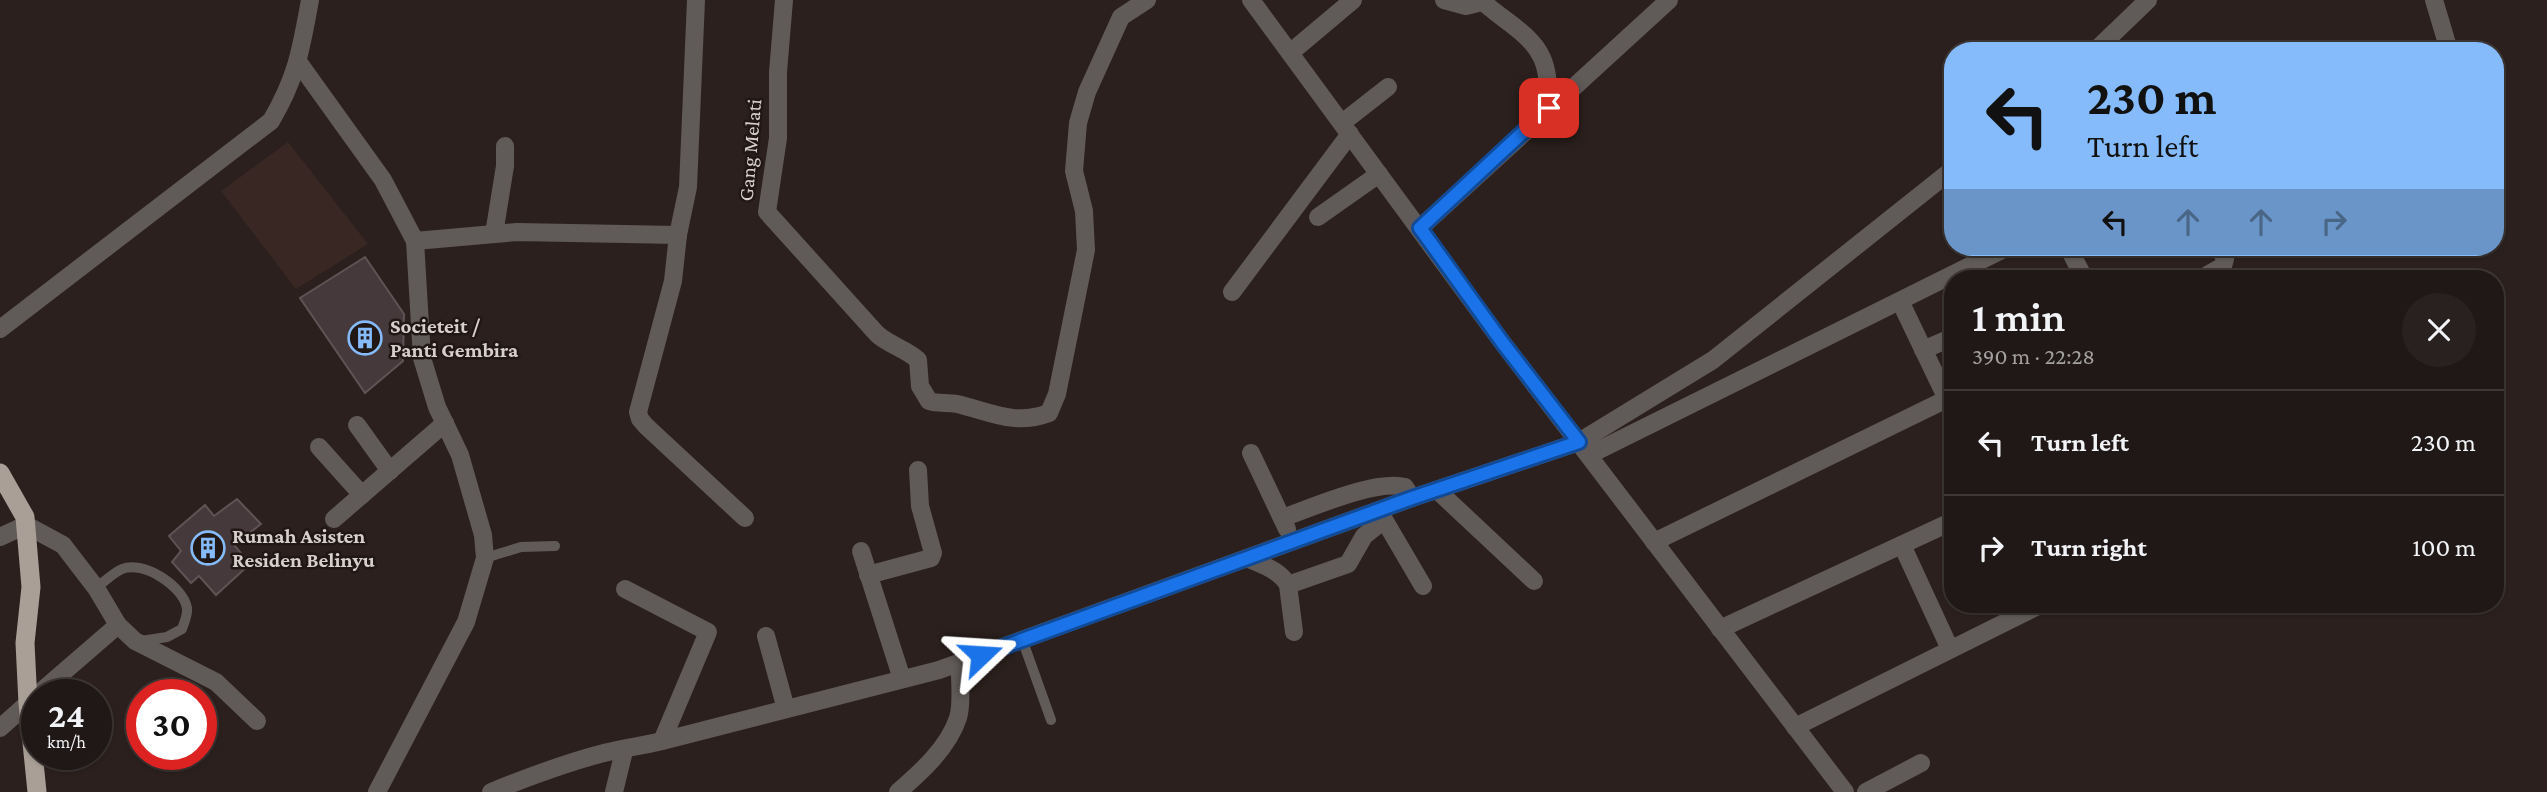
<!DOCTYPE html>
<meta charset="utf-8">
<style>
body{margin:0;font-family:"Crimson Pro",serif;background:#28211f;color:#f1f3f6;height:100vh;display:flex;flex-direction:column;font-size:26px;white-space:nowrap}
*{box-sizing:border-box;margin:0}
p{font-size:23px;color:#a2a0a1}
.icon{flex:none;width:38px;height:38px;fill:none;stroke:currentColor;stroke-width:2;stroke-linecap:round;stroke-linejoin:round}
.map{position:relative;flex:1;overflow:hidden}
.details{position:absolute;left:1944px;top:270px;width:560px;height:343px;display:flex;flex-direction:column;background:#201816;border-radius:28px;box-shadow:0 2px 5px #0004,0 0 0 2px #3d3735}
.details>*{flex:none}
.guide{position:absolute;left:1944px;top:42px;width:560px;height:214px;border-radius:28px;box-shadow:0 2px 5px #0004,0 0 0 2px #3d3735;background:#85bbfb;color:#111;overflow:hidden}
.speed{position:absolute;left:21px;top:679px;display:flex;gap:14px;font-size:35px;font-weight:700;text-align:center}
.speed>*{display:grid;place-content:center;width:91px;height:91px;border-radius:50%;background:#201816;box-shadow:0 2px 5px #0004,0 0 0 2px #3d3735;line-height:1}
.speed small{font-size:18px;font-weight:400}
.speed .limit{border:10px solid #d22;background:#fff;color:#111}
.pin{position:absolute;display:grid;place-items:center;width:60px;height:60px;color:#fff;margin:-30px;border-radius:14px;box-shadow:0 4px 10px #0006}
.me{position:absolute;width:77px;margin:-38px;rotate:70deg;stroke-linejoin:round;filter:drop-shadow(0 0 5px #0008)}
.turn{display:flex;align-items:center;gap:24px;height:147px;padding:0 28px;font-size:32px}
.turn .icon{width:91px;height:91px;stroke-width:2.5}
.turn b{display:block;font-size:49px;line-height:60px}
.lanes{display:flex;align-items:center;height:66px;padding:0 28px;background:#0003;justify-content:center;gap:35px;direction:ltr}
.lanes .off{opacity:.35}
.round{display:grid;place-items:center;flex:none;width:74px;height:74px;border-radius:37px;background:#28211f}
.overview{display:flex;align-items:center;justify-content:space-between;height:119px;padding:0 28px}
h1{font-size:42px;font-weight:600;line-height:52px}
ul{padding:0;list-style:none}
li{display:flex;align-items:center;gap:21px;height:105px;padding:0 28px;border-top:2px solid #3d3735}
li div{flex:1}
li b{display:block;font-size:26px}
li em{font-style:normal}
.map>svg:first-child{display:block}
.built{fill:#392723}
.building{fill:#45393b;stroke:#605355;stroke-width:2}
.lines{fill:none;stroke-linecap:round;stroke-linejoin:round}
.service{stroke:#605b58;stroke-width:10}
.minor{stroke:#605b58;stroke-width:18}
.trunk{stroke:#aa9f96;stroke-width:19}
.route-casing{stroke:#114b97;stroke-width:18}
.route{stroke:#1a73e8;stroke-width:12}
.labels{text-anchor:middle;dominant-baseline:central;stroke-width:5;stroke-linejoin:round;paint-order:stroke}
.street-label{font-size:21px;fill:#d7cfcd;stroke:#211714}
.poi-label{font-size:21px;font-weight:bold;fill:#d7cfcd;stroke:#211714;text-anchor:start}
</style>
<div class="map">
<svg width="2547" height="792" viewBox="0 0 2547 792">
<rect width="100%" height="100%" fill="#2b201d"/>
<!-- built -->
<polygon class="built" points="288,142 368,244 296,289 221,191"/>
<!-- building -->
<g class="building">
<polygon points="365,257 404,314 403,361 365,393 300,298"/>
<polygon points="237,499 261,524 234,545 250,564 216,595 199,576 191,583 172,562 181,551 169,536 205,505 214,516"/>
</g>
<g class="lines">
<!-- service -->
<g class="service">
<polyline points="485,558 521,547 555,546"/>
<path d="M96,588C104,582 113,573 122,569C143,560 183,586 187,608C188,615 184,623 182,629L167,637L141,641"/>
<polyline points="1022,639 1051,720"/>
</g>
<!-- minor -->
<g class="minor">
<polyline points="696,0 688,187 678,235 673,281 638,412 640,419 646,426 745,518"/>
<path d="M784,0L778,72V138L767,212L877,334C889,345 906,349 918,360L920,386L929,401C938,404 947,402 957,404C991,412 1014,426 1049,413L1057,394L1086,250L1084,211L1074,171L1078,123L1087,92L1121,17L1147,0"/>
<polyline points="1251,0 1502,342 1845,792"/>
<polyline points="1444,0 1466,6 1482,2"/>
<path d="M1481,0C1499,18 1531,33 1542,58C1549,73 1548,92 1549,108"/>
<polyline points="2434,0 2448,47"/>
<polyline points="2095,51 2148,0"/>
<polyline points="1290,53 1353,0"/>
<polyline points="299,63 383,180 415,241 422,358 437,407 460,455 483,535 485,558 466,622 377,792"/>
<polyline points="1342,123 1388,87"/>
<polyline points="1318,217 1379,174"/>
<polyline points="1420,228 1669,0"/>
<polyline points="494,234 505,166 505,146"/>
<polyline points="415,241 517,232 678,235"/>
<polyline points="2068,247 2084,278"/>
<polyline points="2202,278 2223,266 2225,259 2219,247"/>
<polyline points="1232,292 1350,134"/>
<polyline points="1900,301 1947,399"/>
<path d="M0,329L271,121C297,77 301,49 310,0"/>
<polyline points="1923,350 1953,337"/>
<polyline points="357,425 390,471"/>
<polyline points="319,447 362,495"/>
<polyline points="1251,453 1287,529"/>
<polyline points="1589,455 2008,247"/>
<polyline points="1438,491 1534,581"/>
<polyline points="1379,511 1423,586"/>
<path d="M1282,518C1311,508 1376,479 1405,487L1412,498"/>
<polyline points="334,519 445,423"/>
<polyline points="0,537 26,525 63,545 96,588 118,625 135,641 216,682 257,721"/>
<polyline points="1654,542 1953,396"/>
<polyline points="1902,545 1950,649"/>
<polyline points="861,551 902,679"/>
<path d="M1247,558C1262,565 1280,570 1288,585L1294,632"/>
<polyline points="868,575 931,558 933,553 920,506 918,470"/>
<polyline points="1288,585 1348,564 1364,536 1384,520"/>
<polyline points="625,589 708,632 662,741"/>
<polyline points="1720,629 1953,521"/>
<polyline points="766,636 786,709"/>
<polyline points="37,695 118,625"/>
<polyline points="1795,727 2042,604"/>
<polyline points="0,728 36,696"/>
<path d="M491,792C528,777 565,763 604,753C622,748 643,746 662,741L939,670L1412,498L1579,442L1713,360L1953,169"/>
<polyline points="614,792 624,751"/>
<path d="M898,792C921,772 948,748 958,718C963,702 959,679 960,662"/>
<polyline points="1866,792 1921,763"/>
</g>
<!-- trunk -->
<polyline class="trunk" points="0,473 25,517 31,587 25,643 28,703 37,792"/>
</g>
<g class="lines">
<defs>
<polyline id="route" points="981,655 1412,498 1579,442 1502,342 1420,228 1549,108"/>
</defs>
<!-- route casing -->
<use href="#route" class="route-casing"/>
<!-- route -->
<use href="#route" class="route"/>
</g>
<!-- icons -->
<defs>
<symbol id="building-ring" viewBox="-11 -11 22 22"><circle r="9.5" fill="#211714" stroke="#85bbfb" stroke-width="1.5"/><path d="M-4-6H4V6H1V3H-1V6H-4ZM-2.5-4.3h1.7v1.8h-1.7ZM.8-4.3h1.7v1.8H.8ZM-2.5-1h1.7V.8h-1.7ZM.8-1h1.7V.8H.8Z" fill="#85bbfb"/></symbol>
</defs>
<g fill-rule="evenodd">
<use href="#building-ring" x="346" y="319" width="38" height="38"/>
<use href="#building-ring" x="189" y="529" width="38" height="38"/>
</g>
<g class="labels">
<!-- street labels -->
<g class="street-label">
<text transform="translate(750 150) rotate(-85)">Gang Melati</text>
</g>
<!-- poi labels -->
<g class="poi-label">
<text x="390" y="326">Societeit /<tspan x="390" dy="24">Panti Gembira</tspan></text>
<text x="232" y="536">Rumah Asisten<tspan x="232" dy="24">Residen Belinyu</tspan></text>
</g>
</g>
</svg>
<div class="speed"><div>24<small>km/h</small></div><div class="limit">30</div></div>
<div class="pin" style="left:1549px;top:108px;background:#d93025"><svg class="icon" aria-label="arrive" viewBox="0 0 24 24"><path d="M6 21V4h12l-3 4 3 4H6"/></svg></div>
<svg class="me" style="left:981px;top:655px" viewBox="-20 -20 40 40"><path d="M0-17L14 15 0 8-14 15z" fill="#1a73e8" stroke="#fff" stroke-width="4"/></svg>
<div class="guide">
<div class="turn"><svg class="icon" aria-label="left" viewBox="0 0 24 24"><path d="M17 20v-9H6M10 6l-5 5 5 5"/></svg><div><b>230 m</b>Turn left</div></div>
<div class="lanes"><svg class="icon" aria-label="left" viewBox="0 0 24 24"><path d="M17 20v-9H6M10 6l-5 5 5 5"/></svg><svg class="icon off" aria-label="ahead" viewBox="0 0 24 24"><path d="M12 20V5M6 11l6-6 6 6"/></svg><svg class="icon off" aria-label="ahead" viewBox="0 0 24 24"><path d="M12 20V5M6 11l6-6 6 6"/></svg><svg class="icon off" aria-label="right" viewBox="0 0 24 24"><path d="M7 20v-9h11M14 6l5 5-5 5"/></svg></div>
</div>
<section class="details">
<div class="overview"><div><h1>1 min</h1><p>390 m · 22:28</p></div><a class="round"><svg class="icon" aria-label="close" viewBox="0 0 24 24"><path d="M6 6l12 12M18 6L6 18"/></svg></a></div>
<ul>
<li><svg class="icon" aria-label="left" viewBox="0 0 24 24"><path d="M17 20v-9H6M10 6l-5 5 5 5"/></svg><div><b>Turn left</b></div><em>230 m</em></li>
<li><svg class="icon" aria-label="right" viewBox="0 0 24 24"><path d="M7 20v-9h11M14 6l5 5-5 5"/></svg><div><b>Turn right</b></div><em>100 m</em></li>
</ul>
</section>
</div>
